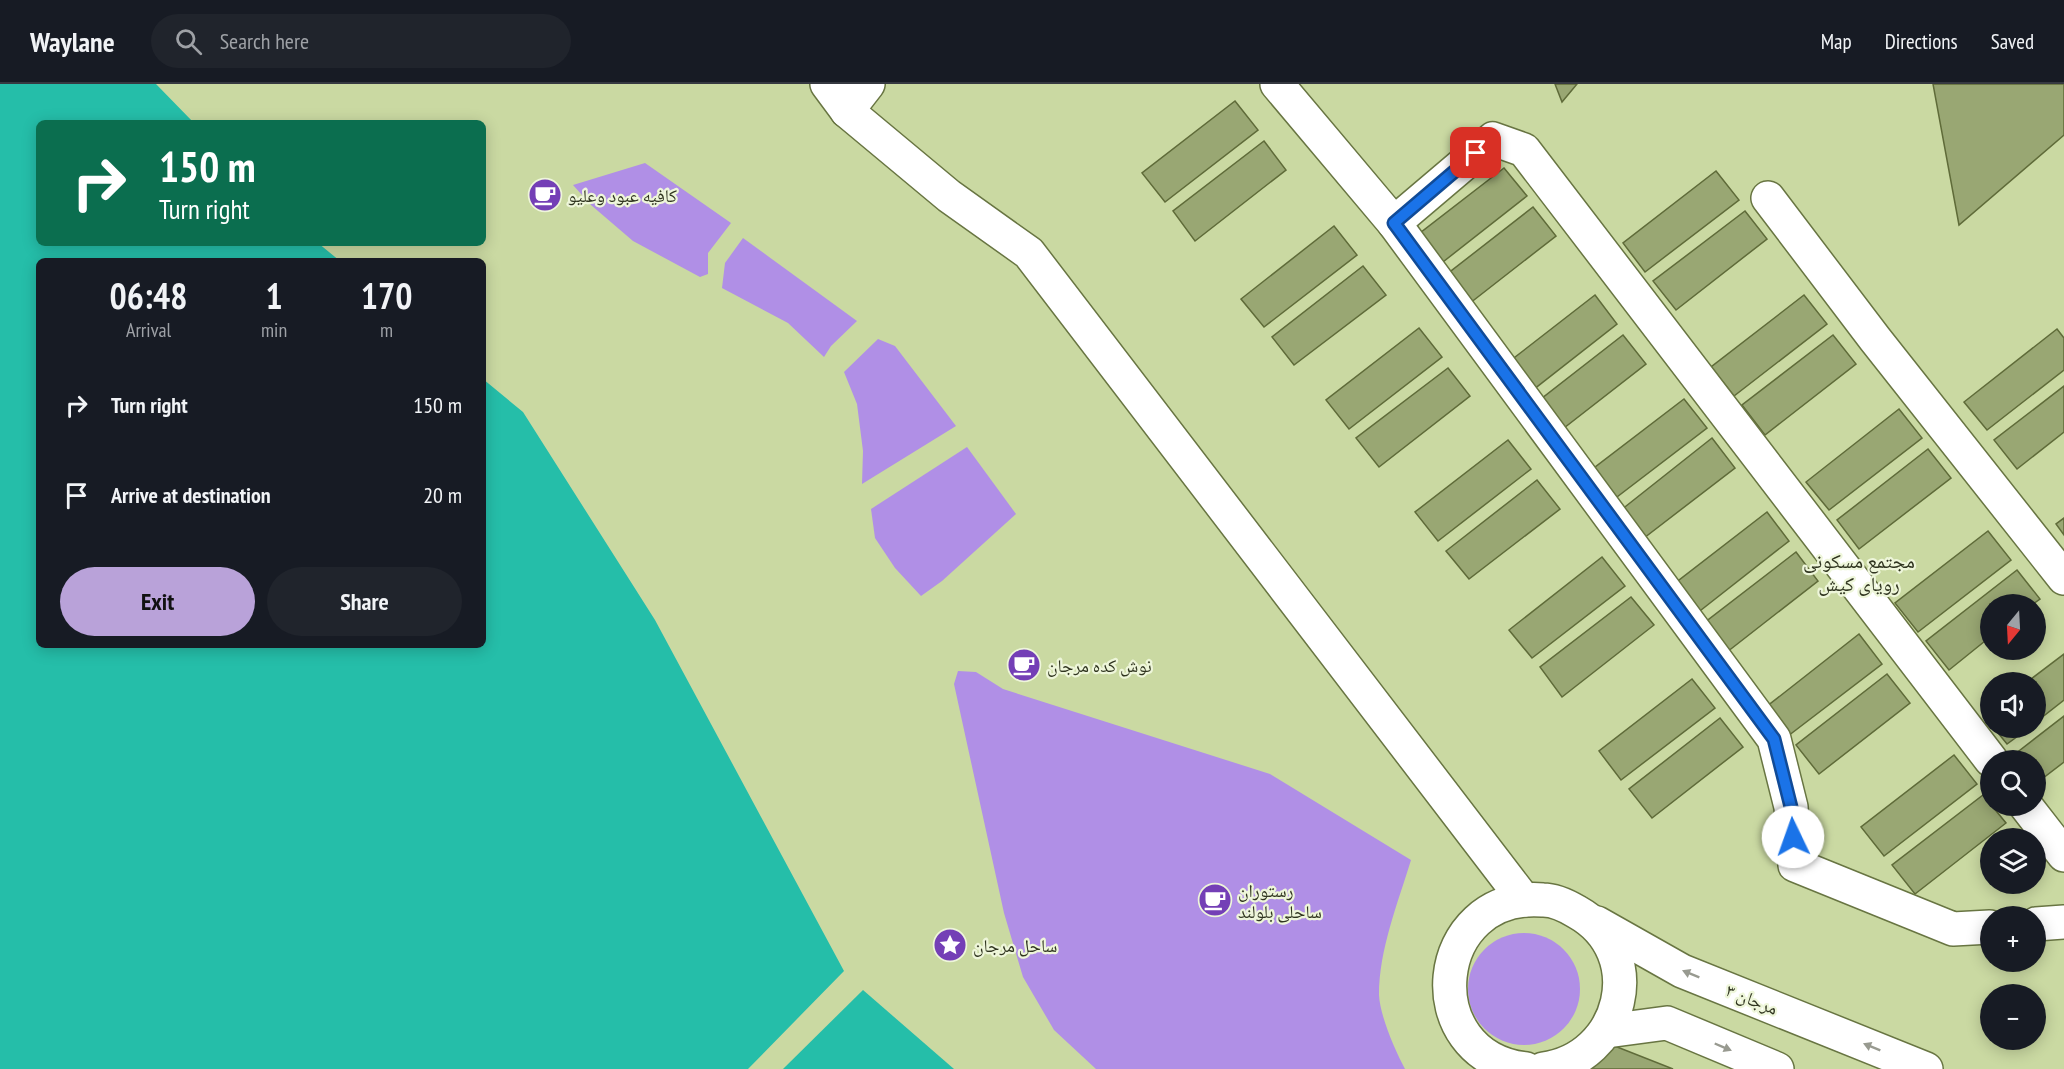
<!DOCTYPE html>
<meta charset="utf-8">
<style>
body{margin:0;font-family:"PT Sans Narrow","Noto Naskh Arabic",sans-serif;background:#20242c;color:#f1f3f6;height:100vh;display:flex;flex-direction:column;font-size:22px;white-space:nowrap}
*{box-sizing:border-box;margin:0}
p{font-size:20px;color:#9ea1a6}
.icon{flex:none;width:33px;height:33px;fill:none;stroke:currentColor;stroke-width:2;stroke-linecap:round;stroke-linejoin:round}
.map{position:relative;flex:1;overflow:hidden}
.details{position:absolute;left:36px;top:174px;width:450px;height:390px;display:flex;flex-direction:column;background:#171b24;border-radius:9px;box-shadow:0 3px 15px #0003}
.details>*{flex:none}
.guide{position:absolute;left:36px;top:36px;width:450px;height:126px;border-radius:9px;box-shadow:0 3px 15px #0003;background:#0b6e4f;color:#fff;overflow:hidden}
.needle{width:39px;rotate:198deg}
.tools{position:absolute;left:1980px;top:510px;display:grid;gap:12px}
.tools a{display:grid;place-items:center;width:66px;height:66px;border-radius:50%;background:#171b24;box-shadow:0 3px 15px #0003;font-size:30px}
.pin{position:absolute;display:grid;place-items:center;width:51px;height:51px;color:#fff;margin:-26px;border-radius:12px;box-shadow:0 3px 9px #0006}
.me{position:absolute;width:66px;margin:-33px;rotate:357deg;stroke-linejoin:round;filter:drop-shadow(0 0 4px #0008)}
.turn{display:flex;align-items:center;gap:21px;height:126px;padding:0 24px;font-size:27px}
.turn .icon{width:78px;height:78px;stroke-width:2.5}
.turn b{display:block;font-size:42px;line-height:51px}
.eta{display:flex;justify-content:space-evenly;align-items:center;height:102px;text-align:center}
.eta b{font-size:36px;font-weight:700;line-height:42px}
.primary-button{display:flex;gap:12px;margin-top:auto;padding:12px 24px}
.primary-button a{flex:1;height:69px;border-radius:36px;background:#b9a2d9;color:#111;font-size:24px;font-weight:700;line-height:69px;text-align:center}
.primary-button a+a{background:#20242c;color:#f1f3f6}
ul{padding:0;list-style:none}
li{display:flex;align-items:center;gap:18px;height:90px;padding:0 24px}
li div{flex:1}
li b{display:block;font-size:22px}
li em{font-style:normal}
header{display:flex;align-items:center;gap:36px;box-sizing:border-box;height:84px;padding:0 30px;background:#171b24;border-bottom:2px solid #363941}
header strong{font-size:28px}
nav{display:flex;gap:33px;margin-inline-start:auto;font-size:21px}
.search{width:420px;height:54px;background:#20242c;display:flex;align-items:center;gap:15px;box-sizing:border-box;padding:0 21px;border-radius:33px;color:#9ea1a6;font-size:22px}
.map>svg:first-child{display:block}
.green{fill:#b08fe6}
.water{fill:#25bea9}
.building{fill:#99a773;stroke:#5f6b39;stroke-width:1.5}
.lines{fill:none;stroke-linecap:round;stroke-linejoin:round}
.minor-casing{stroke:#687542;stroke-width:36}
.minor{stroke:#fff;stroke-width:33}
.oneway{fill:#989a90}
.route-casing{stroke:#114b97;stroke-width:15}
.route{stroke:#1a73e8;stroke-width:10}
.labels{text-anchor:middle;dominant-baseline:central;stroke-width:4.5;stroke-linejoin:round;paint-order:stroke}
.poi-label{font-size:18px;fill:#303520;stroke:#eef6da;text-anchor:start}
.street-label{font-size:18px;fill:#303520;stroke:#eef6da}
.neighbourhood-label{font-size:20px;fill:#303520;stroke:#eef6da}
</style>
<header>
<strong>Waylane</strong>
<div class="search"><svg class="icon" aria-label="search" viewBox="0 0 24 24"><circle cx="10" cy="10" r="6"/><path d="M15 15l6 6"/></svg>Search here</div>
<nav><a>Map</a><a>Directions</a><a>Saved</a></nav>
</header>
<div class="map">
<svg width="2064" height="985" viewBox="0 0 2064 985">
<rect width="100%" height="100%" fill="#cad9a2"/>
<!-- green -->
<g class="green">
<polygon points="645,79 731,139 708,169 708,190 700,193 633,157 591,121 573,101"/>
<polygon points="743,154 857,237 831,262 824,273 788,239 722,204 725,179"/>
<polygon points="878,255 895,262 956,342 862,400 863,367 857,320 844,288"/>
<polygon points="967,363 1016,430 942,497 921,512 895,484 875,454 871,425"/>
<path d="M958,587L976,588L1003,605L1270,690L1411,776C1398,819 1379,865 1379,911C1380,932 1395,966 1405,985H1096L1054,946L1023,893L1004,829L954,600Z"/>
<circle cx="1524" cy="905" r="56"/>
</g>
<!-- water -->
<g class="water">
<polygon points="0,0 156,0 194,39 39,39 39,159 318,159 340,177 39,177 39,561 483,561 483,295 523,328 655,536 844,887 748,985 0,985"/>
<polygon points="863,906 954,985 783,985"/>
</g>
<!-- building -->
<g class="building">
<polygon points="1555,0 1577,0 1562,18"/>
<polygon points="1933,0 2064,0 2064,51 1959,141"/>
<polygon points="1235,17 1258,46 1165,118 1142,89"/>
<polygon points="1264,57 1286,86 1195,157 1173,127"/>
<polygon points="1504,84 1527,112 1434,185 1411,156"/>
<polygon points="1716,87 1739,116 1645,188 1623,159"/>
<polygon points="1533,123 1556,152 1465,223 1442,194"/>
<polygon points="1745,127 1767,155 1676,226 1653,197"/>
<polygon points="1334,142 1357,171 1264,243 1241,215"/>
<polygon points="1363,182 1386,211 1294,281 1272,253"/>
<polygon points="1595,211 1617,240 1524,313 1501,284"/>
<polygon points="1804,211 1827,240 1734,312 1711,283"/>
<polygon points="1419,244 1442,273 1349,345 1326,316"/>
<polygon points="2057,245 2064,254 2064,286 1987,346 1964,318"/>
<polygon points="1623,251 1646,280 1555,351 1532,322"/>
<polygon points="1833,251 1856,280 1765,351 1742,321"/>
<polygon points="1448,284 1470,312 1379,383 1356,354"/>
<polygon points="2064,302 2064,348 2017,385 1994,356"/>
<polygon points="1684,315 1707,344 1613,416 1590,387"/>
<polygon points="1899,325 1922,354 1829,426 1806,398"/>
<polygon points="1712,354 1735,384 1644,454 1621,426"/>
<polygon points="1508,356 1531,385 1438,457 1415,428"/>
<polygon points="1928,365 1951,394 1859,465 1837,436"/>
<polygon points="1537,396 1560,425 1469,495 1446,467"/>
<polygon points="1767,428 1789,457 1696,530 1674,500"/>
<polygon points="2064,434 2064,451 2056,440"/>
<polygon points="1988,447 2011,476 1918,548 1895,519"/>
<polygon points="1796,468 1818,497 1727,568 1704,539"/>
<polygon points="1602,473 1625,502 1532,574 1509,546"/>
<polygon points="2017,486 2040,515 2033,520 1990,520 1990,553 1949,586 1926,557"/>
<polygon points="1631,513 1654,541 1562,613 1540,583"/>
<polygon points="1859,550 1882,580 1788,652 1766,623"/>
<polygon points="2064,570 2064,616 2036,638 2036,598 2027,598"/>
<polygon points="1887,590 1910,619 1819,690 1796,661"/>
<polygon points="1692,595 1715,624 1621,696 1599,667"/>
<polygon points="1990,626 1990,639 1985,631"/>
<polygon points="2064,632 2064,678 2038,698 2036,695 2036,676 2021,676 2015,670"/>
<polygon points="1720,634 1743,663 1652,734 1629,705"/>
<polygon points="1994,644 2029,644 2007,660"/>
<polygon points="1954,671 1977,700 1884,772 1861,743"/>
<polygon points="1983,711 2006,739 1915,810 1892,781"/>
<polygon points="1607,959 1673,985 1582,985"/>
</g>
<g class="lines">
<defs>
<g id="minor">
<polyline points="827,0 847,27 949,112 1029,169 1524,816"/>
<polyline points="1277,0 1394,139 1774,655 1791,723 1795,781 1953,845 1990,843"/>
<polyline points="847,27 868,0"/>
<polyline points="1768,114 1875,255 2064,494"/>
<polyline points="1394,139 1493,55 1524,66 1991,676"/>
<polyline points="2026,722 2064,771"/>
<polyline points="1597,839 1682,887 1926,985"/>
<polyline points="2036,840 2064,838"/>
<polyline points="1607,947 1667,939 1777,985"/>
<path d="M1526,985C1414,972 1430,807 1543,816C1555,816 1567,822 1577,828C1650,869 1623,975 1543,985"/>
</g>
</defs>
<!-- minor casing -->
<use href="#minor" class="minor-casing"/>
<!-- minor -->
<use href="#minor" class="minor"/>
</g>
<!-- one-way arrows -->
<defs><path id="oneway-solid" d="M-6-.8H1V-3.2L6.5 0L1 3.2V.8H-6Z" transform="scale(1.5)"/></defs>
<g class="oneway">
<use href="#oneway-solid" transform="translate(1691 890) rotate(-158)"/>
<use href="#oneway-solid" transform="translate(1723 963) rotate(23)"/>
<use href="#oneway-solid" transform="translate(1872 963) rotate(-158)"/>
</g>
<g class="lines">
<defs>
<polyline id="route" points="1476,69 1394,139 1774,655 1791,723 1793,753"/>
</defs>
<!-- route casing -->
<use href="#route" class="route-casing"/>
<!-- route -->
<use href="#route" class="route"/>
</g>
<!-- icons -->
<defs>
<symbol id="cafe-disc" viewBox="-11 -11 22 22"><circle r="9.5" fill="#743fb6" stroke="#eef6da"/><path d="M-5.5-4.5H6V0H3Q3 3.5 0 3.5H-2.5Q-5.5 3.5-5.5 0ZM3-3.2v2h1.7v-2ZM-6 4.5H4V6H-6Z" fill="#fff"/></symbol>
<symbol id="sight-disc" viewBox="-11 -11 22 22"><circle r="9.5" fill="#743fb6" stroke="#eef6da"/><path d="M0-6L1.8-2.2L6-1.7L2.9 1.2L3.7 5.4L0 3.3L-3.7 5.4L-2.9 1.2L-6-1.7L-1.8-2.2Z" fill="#fff"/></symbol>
</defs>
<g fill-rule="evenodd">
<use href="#cafe-disc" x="526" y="92" width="38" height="38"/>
<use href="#cafe-disc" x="1005" y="562" width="38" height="38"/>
<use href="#cafe-disc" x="1196" y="797" width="38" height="38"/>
<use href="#sight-disc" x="931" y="842" width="38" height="38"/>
</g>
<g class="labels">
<!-- poi labels -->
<g class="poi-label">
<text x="568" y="111">کافیه عبود وعلیو</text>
<text x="1047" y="581">نوش کده مرجان</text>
<text x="1238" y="806">رستوران<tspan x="1238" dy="21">ساحلی بلولند</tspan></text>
<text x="973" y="861">ساحل مرجان</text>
</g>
<!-- street labels -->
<g class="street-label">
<text transform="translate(1752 915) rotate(22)">مرجان ۳</text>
</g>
<!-- neighbourhood labels -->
<g class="neighbourhood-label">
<text x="1859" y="477">مجتمع مسکونی<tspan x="1859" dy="23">رویای کیش</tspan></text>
</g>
</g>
</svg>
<div class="tools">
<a><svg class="needle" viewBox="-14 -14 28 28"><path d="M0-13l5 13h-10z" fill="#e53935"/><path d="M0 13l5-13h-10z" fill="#9ea1a6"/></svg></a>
<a><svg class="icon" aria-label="sound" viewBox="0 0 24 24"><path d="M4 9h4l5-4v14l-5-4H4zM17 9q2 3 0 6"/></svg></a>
<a><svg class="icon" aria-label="search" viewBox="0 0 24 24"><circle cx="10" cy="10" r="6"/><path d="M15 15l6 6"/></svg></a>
<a><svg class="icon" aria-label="layers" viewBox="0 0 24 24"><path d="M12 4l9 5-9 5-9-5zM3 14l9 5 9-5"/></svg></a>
<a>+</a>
<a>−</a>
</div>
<div class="pin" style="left:1476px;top:69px;background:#d93025"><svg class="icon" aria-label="arrive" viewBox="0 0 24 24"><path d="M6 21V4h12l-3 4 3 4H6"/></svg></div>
<svg class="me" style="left:1793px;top:753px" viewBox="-20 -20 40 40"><circle r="19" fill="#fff"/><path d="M0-13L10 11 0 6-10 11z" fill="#1a73e8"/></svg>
<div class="guide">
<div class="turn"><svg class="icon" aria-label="right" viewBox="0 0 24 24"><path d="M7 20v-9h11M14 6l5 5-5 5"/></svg><div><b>150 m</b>Turn right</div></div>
</div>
<section class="details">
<div class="eta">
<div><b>06:48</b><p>Arrival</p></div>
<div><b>1</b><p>min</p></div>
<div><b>170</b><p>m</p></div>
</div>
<ul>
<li><svg class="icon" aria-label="right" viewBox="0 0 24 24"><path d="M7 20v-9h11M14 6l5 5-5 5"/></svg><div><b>Turn right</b></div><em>150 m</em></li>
<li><svg class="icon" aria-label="arrive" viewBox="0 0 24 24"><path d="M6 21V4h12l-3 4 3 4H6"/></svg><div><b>Arrive at destination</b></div><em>20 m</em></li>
</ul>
<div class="primary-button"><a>Exit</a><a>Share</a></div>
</section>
</div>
